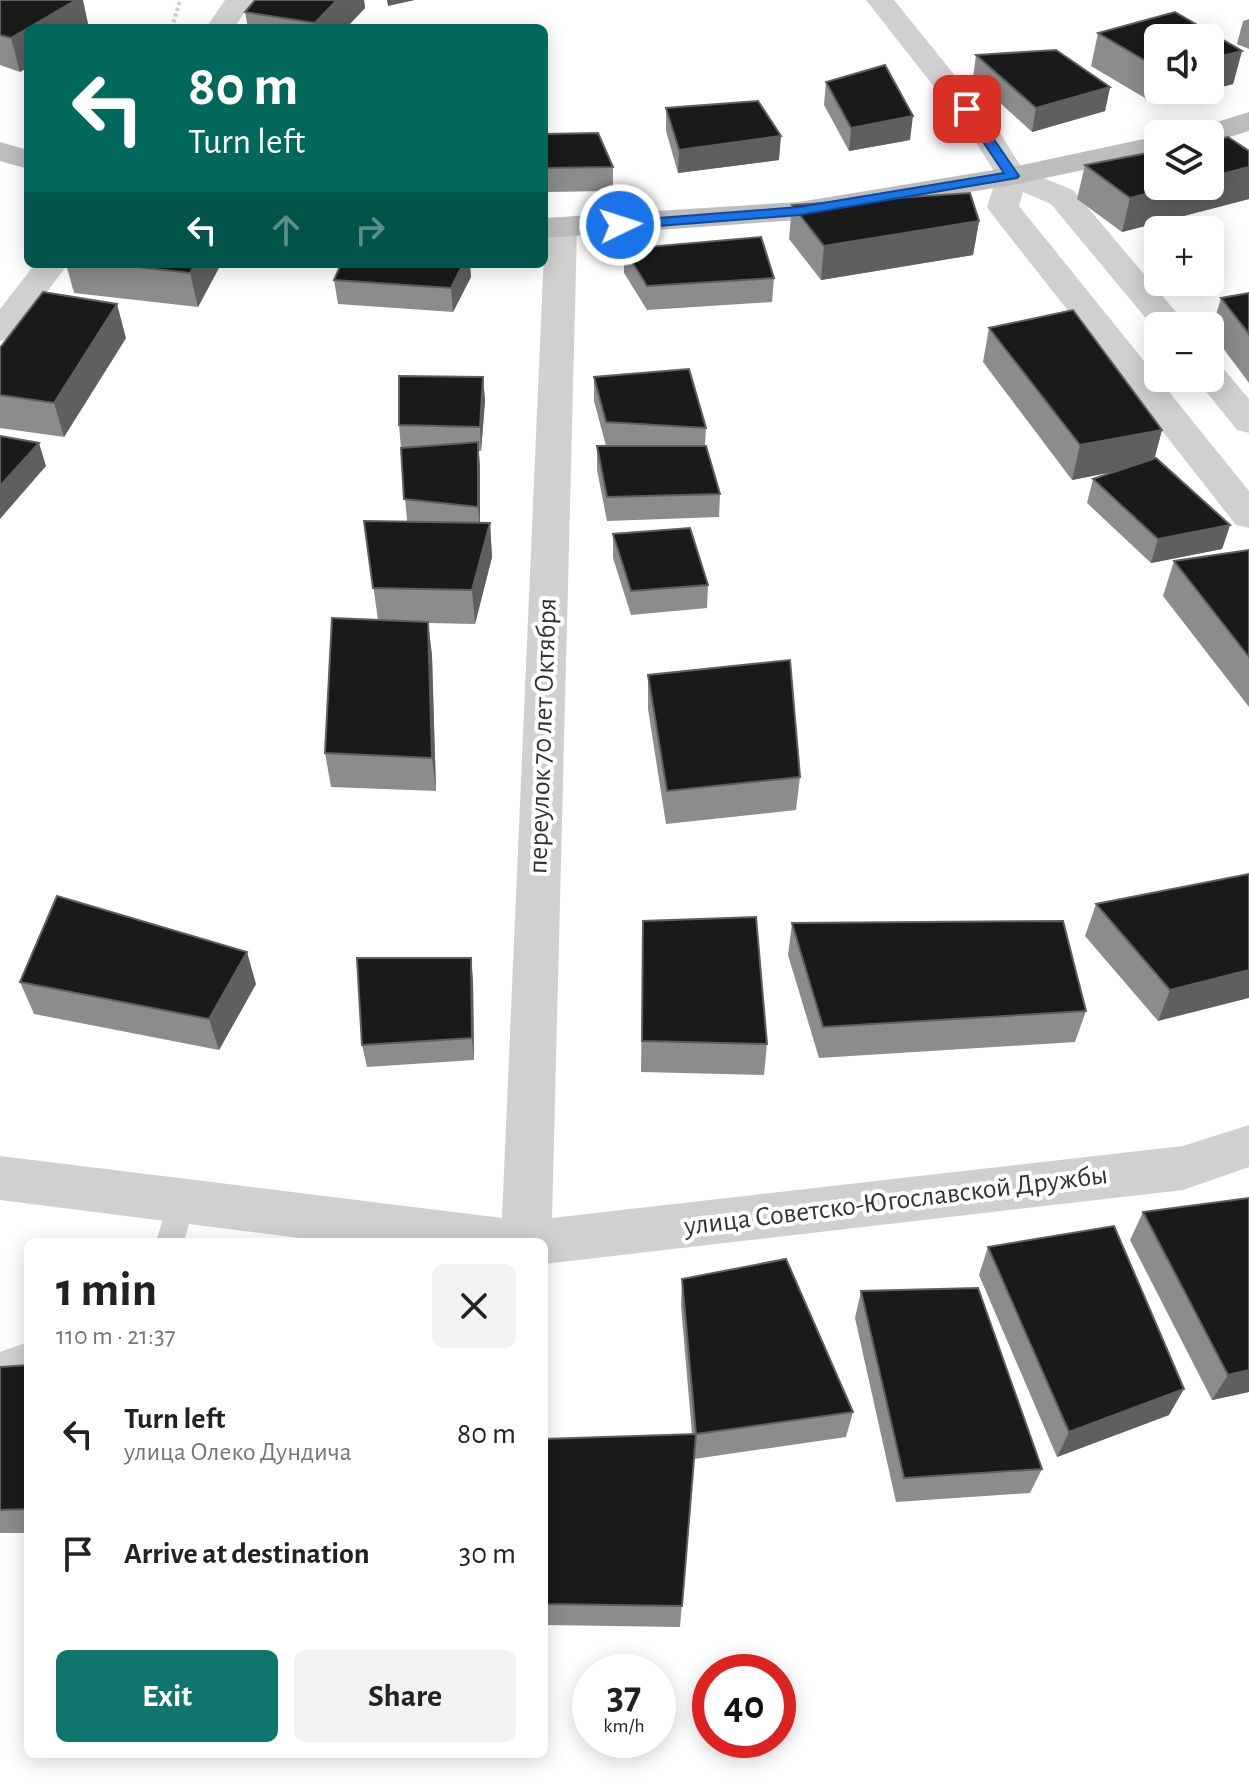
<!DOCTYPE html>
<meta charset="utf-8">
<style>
body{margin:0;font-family:"Alegreya Sans",sans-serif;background:#f2f2f2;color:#222;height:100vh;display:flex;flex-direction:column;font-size:30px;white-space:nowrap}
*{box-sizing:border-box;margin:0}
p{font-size:26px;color:#767676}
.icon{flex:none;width:44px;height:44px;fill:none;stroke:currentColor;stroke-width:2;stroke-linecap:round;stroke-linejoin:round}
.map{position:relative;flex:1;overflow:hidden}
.side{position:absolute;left:24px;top:1238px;width:524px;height:520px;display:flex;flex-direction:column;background:#fff;border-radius:12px;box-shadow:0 4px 20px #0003}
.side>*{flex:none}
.top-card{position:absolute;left:24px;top:24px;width:524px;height:244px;border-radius:12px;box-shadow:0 4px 20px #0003;background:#00695c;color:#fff;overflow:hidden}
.buttons{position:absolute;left:1144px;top:24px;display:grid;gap:16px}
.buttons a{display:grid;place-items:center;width:80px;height:80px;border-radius:12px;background:#fff;box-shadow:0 4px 20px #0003;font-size:40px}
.speed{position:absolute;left:572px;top:1654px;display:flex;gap:16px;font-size:40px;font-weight:700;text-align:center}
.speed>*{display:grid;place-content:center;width:104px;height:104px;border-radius:50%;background:#fff;box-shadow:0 4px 20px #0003;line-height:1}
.speed small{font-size:20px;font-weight:400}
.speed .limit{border:12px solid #d22;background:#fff;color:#111}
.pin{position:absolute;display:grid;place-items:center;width:68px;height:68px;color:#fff;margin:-34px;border-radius:16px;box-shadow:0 4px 12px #0006}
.me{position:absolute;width:88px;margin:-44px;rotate:86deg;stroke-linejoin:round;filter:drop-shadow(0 0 6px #0008)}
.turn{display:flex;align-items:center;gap:28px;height:168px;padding:0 32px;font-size:36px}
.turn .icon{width:104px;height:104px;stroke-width:2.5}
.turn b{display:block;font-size:56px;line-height:68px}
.lanes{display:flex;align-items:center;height:76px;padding:0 32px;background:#0003;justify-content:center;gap:40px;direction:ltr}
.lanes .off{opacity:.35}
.round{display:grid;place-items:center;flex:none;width:84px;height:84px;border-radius:12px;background:#f2f2f2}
.headline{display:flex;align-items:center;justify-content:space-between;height:136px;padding:0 32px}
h1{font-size:48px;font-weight:700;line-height:60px}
.primary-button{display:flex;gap:16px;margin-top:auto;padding:16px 32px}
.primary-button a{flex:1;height:92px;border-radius:12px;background:#0f766e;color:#fff;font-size:32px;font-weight:700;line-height:92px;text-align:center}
.primary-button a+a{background:#f2f2f2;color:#222}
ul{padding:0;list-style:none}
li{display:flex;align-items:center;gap:24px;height:120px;padding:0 32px}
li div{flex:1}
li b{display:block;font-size:30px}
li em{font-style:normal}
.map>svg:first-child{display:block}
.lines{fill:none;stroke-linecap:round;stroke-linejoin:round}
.path{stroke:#cdcdcd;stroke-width:4;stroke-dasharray:3 3;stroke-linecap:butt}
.lane{fill:#d0d0d0;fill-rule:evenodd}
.street{fill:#d0d0d0;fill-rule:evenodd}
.secondary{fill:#bdbdbd;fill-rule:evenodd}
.wall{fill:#8c8c8c;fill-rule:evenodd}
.shaded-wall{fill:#5f5f5f}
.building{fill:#1a1a1a;stroke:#5f5f5f;stroke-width:2}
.route{fill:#1a73e8;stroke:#114b97;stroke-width:2}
.labels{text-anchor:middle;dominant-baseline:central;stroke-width:8;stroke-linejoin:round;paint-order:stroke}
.street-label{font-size:28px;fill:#333;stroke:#fff}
</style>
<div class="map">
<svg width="1249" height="1782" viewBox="0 0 1249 1782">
<rect width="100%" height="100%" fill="#fff"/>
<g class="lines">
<!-- path -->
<polyline class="path" points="172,28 180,0"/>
<!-- lane -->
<g class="lane">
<polygon points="181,1190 191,1193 195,1202 184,1242 156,1242 171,1193"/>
<polygon points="28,1342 28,1370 0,1380 0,1352"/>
</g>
<!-- street -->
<g class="street">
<polygon points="225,0 253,0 234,28 206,28"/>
<polygon points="866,0 894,0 995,125 1023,170 1073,190 1182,319 1187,326 1158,326 1158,333 1051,204 1023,192 1019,206 1249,491 1249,528 1236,525 992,214 987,207 997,176 971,134"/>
<polygon points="561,219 572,222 577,229 552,1218 1183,1146 1249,1125 1249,1167 1183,1190 544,1264 544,1242 332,1242 0,1200 0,1156 502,1218 545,229 550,222"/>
<polygon points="35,264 68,264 12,338 0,341 0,309"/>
<polygon points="1210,364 1222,367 1249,399 1249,433 1237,430 1195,378 1210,378"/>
</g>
<!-- secondary -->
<g class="secondary">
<polygon points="1249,112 1249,131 1210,143 1210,134 1194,134 1198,128"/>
<polygon points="1158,136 1158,154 1012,185 799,220 544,238 544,218 799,202 1012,167"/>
<polygon points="0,142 28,150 28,169 0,161"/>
</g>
</g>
<!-- wall -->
<g class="wall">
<polygon points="0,0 28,28 28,67 20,72 0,65"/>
<polygon points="255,0 364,0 365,8 346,28 248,28 245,12"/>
<path d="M1175,12L1242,51L1233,84L1155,104L1091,66L1098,33ZM1158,38H1210V90H1158Z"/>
<polygon points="1249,19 1249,49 1237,44 1243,21"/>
<polygon points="976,55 1110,87 1105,111 1032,132 973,78"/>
<polygon points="826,82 910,140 849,151 824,105"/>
<polygon points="666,108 779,160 678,173 666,131"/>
<polygon points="544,134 613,167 613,191 544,192"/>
<polygon points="1249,151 1249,199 1122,232 1077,199 1085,165"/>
<polygon points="792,205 979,221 973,255 821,280 789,239"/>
<polygon points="624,249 774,278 772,302 647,310 624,273"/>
<polygon points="66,264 221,264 198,307 74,293"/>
<polygon points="341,264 470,264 471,277 453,312 338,304 334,280"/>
<polygon points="1249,293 1249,383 1211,332 1221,298"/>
<polygon points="989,328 1162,430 1154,459 1230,525 1222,549 1151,563 1087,503 1093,479 1117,471 1072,480 983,362"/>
<polygon points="126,338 64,437 0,428 0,348"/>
<polygon points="483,377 485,401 481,451 479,451 480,522 490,523 492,557 475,624 428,623 432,656 436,791 331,787 325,753 378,620 364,521 407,521 399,425"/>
<polygon points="594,377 706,428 705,446 720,494 719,517 607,521 597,470 597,446 606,446 594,401"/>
<polygon points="613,534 708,585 707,608 631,615 613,558"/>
<polygon points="1249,550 1249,707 1163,596 1174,561"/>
<polygon points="648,675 800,777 796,810 666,824 648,709"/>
<polygon points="1249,874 1158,1021 1085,936 1096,904"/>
<polygon points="643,921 767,1044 764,1075 641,1072"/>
<polygon points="792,923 1086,1011 1075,1042 819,1058 788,955"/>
<polygon points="473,980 474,1060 367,1067 362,1045"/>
<polygon points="20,982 256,984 219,1050 34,1014"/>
<polygon points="1249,1198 1249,1392 1212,1400 1130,1240 1143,1212"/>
<polygon points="988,1247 1169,1415 1057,1457 979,1275"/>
<polygon points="682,1279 853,1412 846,1437 694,1459 680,1627 544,1625 544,1439 692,1434 681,1306"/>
<polygon points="861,1291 1042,1469 1030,1493 896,1502 855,1318"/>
<polygon points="28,1365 28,1533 0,1533 0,1367"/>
</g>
<!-- shaded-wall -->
<g class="shaded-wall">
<polygon points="76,0 83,0 89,28 29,28"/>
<polygon points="337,0 364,0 365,8 346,28 315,28 315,23"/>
<polygon points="387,0 415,0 388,6"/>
<polygon points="28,29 28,67 20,72 11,38"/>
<polygon points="1242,51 1233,84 1155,104 1159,90 1210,90 1210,59"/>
<polygon points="1110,87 1105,111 1032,132 1036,108"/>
<polygon points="913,116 910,140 849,151 851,128"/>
<polygon points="781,136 779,160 678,173 679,150"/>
<polygon points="1249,167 1249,199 1122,232 1130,198 1176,186 1210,186 1210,177"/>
<polygon points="979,221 973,255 821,280 824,246"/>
<polygon points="195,264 221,264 198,307 190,273"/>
<polygon points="463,264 470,264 471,277 453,312 451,288"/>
<polygon points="117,304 126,338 64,437 54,403"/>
<polygon points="483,377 485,401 481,451 480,427"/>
<polygon points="1162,430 1153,464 1072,480 1080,445"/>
<polygon points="478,442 480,465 480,531 478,507"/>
<polygon points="39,443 46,466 0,519 0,486"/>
<polygon points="490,523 492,557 475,624 472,590"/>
<polygon points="1230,525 1222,549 1151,563 1158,539"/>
<polygon points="428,622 432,656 436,791 432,758"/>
<polygon points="247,952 256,984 219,1050 209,1019"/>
<polygon points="471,958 473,980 474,1060 472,1038"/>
<polygon points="1249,970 1249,998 1158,1021 1170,990"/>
<polygon points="1249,1370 1249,1392 1212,1400 1228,1375"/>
<polygon points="1184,1389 1169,1415 1057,1457 1069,1432"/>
</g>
<!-- building -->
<g class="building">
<polygon points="0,0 76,0 11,38 0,35"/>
<polygon points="255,0 337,0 315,23 245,12"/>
<polygon points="1175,12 1242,51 1210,59 1210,38 1158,38 1158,68 1098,33"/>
<polygon points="1056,50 1110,87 1036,108 976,55"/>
<polygon points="885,65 913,116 851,128 826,82"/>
<polygon points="758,101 781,136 679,150 666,108"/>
<polygon points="598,133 613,167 544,168 544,134"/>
<polygon points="1228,137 1249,151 1249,167 1210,177 1210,141"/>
<polygon points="1158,151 1158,186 1176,186 1130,198 1085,165"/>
<polygon points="970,193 979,221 824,246 792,205"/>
<polygon points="761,237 774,278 647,286 624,249"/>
<polygon points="112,264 195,264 190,273"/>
<polygon points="341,264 463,264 451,288 334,280"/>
<polygon points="43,292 117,304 54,403 0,395 0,348"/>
<polygon points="1249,293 1249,334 1221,298"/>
<polygon points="1073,310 1162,430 1080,445 989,328"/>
<polygon points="689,369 706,428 606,422 594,377"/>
<polygon points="399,376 483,377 480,427 399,425"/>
<polygon points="0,436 39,443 0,486"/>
<polygon points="478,442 478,507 404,499 401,448"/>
<polygon points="597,446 706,446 720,494 607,497"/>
<polygon points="1156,458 1230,525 1158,539 1093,479"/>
<polygon points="364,521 490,523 472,590 373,588"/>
<polygon points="690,528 708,585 631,591 613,534"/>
<polygon points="1249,550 1249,657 1174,561"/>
<polygon points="332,618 428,622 432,758 325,753"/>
<polygon points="790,660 800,777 667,791 648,675"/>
<polygon points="1249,874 1249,970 1170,990 1096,904"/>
<polygon points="57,896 247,952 209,1019 20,982"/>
<polygon points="756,917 767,1044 642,1041 643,921"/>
<polygon points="1063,921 1086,1011 823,1027 792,923"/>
<polygon points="357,958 471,958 472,1038 362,1045"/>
<polygon points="1249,1198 1249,1370 1228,1375 1143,1212"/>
<polygon points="1114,1226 1184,1389 1069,1432 988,1247"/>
<polygon points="786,1259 853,1412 696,1434 682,1279"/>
<polygon points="978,1288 1042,1469 904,1478 861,1291"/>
<polygon points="28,1365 28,1509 0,1510 0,1367"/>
<polygon points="696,1434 682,1606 544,1604 544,1439"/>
</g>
<!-- route -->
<polygon class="route" points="962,106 971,106 1019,176 1017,178 799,215 620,229 614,225 620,221 799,207 1004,173 961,109"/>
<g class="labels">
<!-- street labels -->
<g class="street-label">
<text transform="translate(543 736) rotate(-88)">переулок 70 лет Октября</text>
<text transform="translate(896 1201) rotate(-7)">улица Советско-Югославской Дружбы</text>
</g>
</g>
</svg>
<div class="buttons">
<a><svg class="icon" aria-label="sound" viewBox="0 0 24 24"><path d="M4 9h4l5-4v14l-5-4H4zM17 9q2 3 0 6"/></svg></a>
<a><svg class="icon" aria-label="layers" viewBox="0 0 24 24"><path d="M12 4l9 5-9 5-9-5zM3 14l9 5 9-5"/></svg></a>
<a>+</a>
<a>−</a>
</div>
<div class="speed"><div>37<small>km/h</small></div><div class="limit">40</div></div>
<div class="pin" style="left:967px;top:109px;background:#d93025"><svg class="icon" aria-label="arrive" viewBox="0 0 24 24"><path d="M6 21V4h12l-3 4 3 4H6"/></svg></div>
<svg class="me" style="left:620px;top:225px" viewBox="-20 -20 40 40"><circle r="17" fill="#1a73e8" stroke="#fff" stroke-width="3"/><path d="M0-11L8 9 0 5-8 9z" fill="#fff"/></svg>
<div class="top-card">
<div class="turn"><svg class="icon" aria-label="left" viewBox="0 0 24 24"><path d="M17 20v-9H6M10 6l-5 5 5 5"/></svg><div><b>80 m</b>Turn left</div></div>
<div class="lanes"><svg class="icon" aria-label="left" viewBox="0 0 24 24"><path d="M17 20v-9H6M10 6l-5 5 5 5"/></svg><svg class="icon off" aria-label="ahead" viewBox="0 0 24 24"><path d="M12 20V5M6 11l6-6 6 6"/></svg><svg class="icon off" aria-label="right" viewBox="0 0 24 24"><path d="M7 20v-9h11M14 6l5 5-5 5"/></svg></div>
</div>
<section class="side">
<div class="headline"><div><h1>1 min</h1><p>110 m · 21:37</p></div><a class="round"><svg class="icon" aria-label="close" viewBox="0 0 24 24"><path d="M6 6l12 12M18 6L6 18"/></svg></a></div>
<ul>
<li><svg class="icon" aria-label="left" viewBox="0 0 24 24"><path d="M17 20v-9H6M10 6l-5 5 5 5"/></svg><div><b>Turn left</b><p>улица Олеко Дундича</p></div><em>80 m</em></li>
<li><svg class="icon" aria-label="arrive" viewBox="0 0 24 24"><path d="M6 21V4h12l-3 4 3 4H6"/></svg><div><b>Arrive at destination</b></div><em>30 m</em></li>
</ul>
<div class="primary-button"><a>Exit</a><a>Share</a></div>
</section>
</div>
